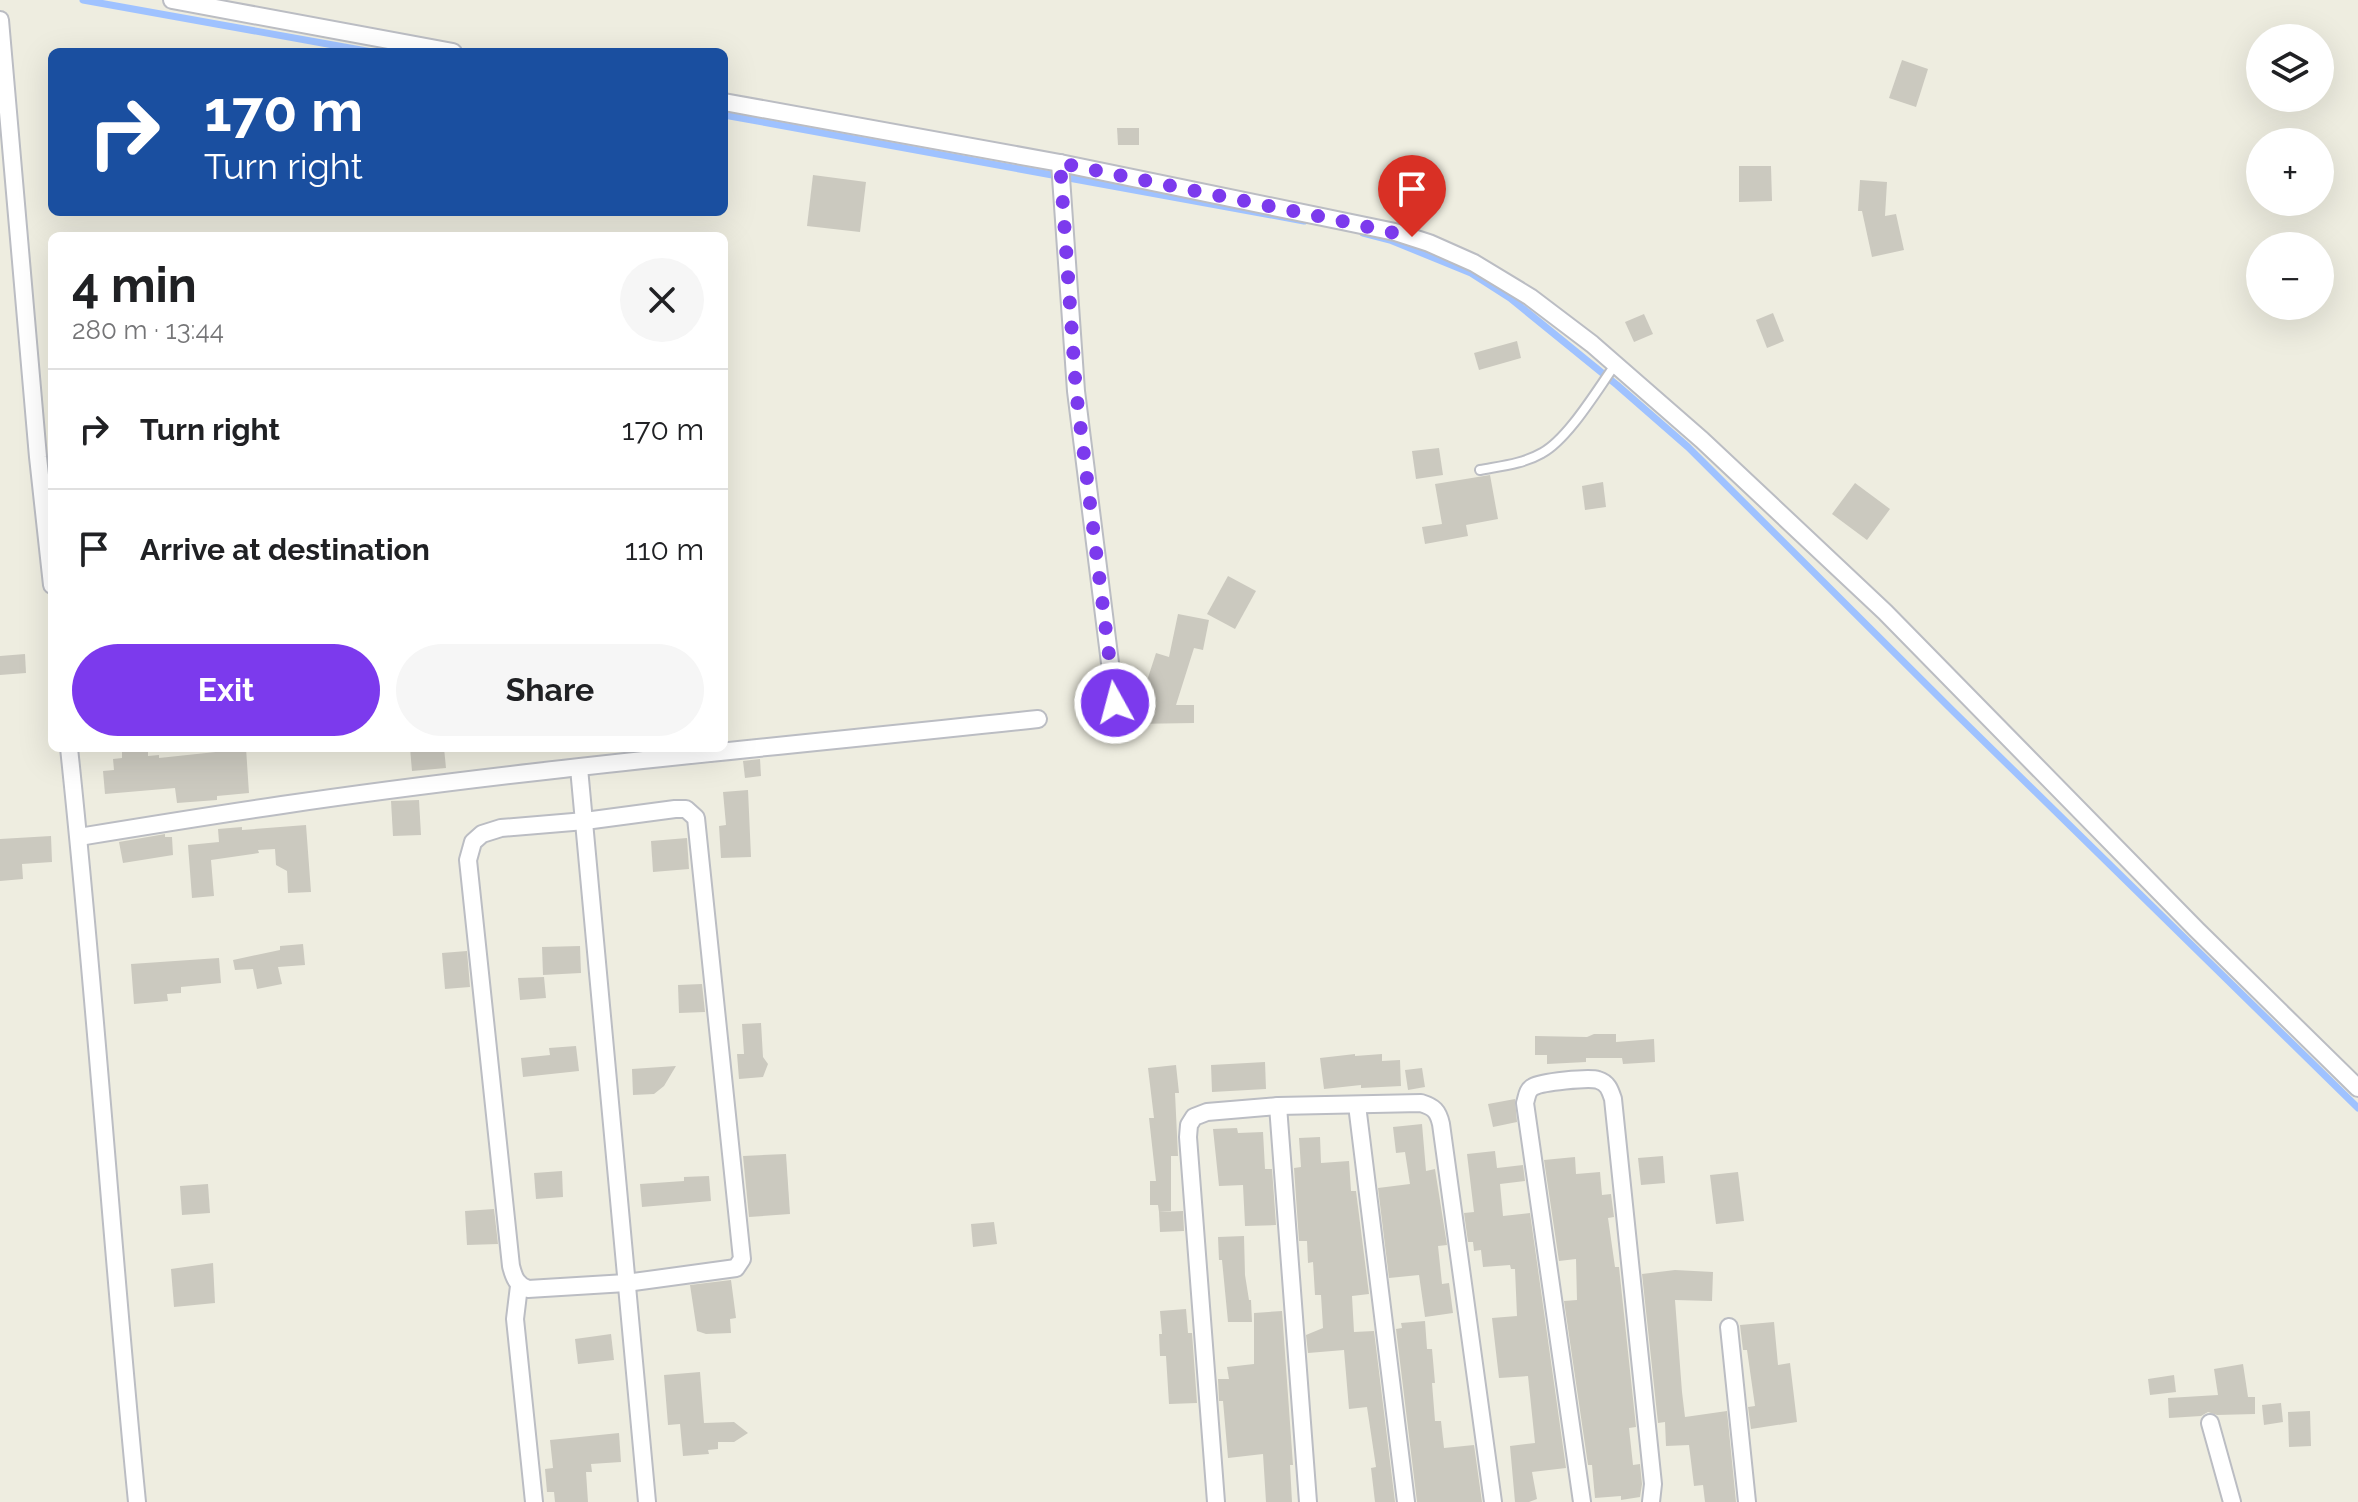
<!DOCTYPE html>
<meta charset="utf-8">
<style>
body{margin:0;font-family:Raleway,sans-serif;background:#f6f6f6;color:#202124;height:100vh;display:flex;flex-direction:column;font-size:30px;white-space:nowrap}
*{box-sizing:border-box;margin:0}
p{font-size:26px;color:#757577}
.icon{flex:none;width:44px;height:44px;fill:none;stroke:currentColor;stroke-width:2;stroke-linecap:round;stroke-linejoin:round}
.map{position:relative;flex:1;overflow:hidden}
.details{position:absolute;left:48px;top:232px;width:680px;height:520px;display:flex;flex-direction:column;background:#fff;border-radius:12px;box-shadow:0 8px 32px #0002}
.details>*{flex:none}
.top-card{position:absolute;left:48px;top:48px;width:680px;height:168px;border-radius:12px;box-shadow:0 8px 32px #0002;background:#1a4fa0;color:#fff;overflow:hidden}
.buttons{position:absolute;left:2246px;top:24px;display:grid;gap:16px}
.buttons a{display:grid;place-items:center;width:88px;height:88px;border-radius:50%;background:#fff;box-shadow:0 8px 32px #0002;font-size:40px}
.pin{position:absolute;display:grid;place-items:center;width:68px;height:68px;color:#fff;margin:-82px -34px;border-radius:50% 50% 50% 0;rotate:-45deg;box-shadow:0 0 8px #0007}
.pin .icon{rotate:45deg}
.me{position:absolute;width:88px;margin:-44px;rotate:353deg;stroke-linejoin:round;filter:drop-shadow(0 0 6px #0008)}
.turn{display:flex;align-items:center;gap:28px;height:168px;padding:0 24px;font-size:36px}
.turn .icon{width:104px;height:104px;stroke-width:2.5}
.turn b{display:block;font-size:56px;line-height:68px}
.round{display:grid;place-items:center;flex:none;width:84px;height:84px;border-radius:42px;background:#f6f6f6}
.head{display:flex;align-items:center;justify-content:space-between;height:136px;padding:0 24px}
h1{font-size:48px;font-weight:700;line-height:60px}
.cta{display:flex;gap:16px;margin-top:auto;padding:16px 24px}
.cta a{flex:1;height:92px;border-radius:48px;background:#7c3aed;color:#fff;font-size:32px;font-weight:700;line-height:92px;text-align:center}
.cta a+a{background:#f6f6f6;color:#202124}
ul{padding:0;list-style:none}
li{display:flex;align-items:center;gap:24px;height:120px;padding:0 24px;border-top:2px solid #e0e0e0}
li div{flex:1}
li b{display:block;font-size:30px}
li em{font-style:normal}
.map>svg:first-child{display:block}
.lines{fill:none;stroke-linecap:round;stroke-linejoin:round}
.stream{stroke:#9fc2ff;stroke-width:7}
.building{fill:#cbc9bf}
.service-casing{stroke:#bbbdc3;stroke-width:12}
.minor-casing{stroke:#bbbdc3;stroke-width:20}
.service{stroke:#fff;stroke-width:8}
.minor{stroke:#fff;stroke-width:16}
.route{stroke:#7c3aed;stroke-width:14;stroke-dasharray:0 25.2}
</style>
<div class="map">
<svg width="2358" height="1502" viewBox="0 0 2358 1502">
<rect width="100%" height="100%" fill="#eeede0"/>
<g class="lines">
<!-- stream -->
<g class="stream">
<polyline points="83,0 372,52"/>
<polyline points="724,115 1304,221"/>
<polyline points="1363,233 1390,240 1471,273 1510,298 1617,385 1688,447 1954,712 2358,1108"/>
</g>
</g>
<!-- building -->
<g class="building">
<polygon points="1902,60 1928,69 1916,107 1889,98"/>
<polygon points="1117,128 1139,128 1139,145 1118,145"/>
<polygon points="1739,166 1771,166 1772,201 1739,202"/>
<polygon points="813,175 866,182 860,232 807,226"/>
<polygon points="1860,180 1887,182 1885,216 1896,214 1904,250 1872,257 1862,211 1858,211"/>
<polygon points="1773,313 1784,341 1767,348 1756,320"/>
<polygon points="1644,314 1653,334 1634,342 1625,322"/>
<polygon points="1517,341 1521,358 1479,370 1474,353"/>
<polygon points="1439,448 1443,475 1416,479 1412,451"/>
<polygon points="1490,475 1498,519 1466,525 1468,536 1425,544 1422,527 1442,524 1435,484"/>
<polygon points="1603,482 1606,507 1585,510 1582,486"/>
<polygon points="1855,483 1890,509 1867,540 1832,514"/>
<polygon points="1228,576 1256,591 1235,629 1207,614"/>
<polygon points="1178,614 1209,620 1203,650 1194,648 1176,705 1194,705 1194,723 1133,724 1156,653 1169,657"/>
<polygon points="25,654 26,673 0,675 0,656"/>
<polygon points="122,748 148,748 148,756 159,755 159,758 225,751 224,748 246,748 249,793 217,796 217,800 177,803 175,788 105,794 103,771 114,770 113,759 122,758"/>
<polygon points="410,748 444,748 446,768 412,771"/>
<polygon points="760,759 761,776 745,778 743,761"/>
<polygon points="748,790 751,857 721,858 719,826 726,825 723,792"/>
<polygon points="419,800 421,835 393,836 391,801"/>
<polygon points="306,825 311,892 288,893 287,871 276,865 275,849 258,850 259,853 211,860 214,896 192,898 188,845 219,842 218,829 242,827 242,830"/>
<polygon points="165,834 165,837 172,837 173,855 123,863 119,842"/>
<polygon points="51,836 52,862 22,864 23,879 0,881 0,839"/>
<polygon points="687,838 689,869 653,872 651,841"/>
<polygon points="303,944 305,965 278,967 282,984 257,989 253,969 235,970 233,960 280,950 280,946"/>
<polygon points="580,946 581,973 543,975 542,947"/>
<polygon points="467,951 470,987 445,989 442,953"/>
<polygon points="219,958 221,983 181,987 181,993 167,994 168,1001 134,1004 131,964"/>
<polygon points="544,977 546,998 520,1000 518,978"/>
<polygon points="702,984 705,1012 679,1013 678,985"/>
<polygon points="761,1023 763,1057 768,1064 763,1077 739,1079 737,1054 744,1054 742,1024"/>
<polygon points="1594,1034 1616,1034 1616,1042 1654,1039 1655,1062 1623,1064 1622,1058 1586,1058 1586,1062 1547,1064 1547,1055 1535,1055 1535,1036 1587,1037"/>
<polygon points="576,1046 579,1071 523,1077 521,1058 550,1055 549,1048"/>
<polygon points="1355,1054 1355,1056 1382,1054 1382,1061 1400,1060 1401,1086 1361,1088 1361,1085 1324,1089 1320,1058"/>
<polygon points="1265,1062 1266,1089 1212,1092 1211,1065"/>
<polygon points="1176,1065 1179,1093 1175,1093 1178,1156 1171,1156 1171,1211 1159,1212 1158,1205 1150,1205 1150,1181 1156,1181 1149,1118 1154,1118 1148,1068"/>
<polygon points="676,1066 664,1086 654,1094 633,1095 632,1069"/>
<polygon points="1422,1068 1425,1087 1408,1090 1405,1070"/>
<polygon points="1515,1099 1517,1122 1493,1127 1488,1104"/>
<polygon points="1422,1124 1426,1171 1435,1169 1447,1245 1438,1246 1442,1284 1449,1283 1453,1313 1425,1317 1419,1275 1389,1278 1378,1188 1410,1184 1405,1152 1396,1153 1393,1127"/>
<polygon points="1237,1128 1238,1133 1263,1132 1265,1169 1272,1169 1276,1225 1245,1226 1243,1185 1219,1186 1213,1129"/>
<polygon points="1320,1137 1321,1163 1349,1161 1351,1191 1356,1191 1369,1294 1352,1296 1354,1332 1374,1331 1395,1502 1375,1502 1371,1468 1376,1467 1367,1407 1349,1409 1344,1350 1308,1353 1306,1335 1323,1328 1321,1295 1315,1295 1313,1262 1308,1263 1307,1241 1299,1241 1294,1168 1301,1167 1299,1138"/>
<polygon points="1495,1151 1497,1168 1523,1165 1525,1181 1500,1184 1503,1216 1530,1213 1566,1468 1532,1472 1537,1499 1529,1502 1515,1502 1510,1446 1535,1443 1528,1376 1499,1378 1492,1318 1517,1316 1515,1269 1511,1269 1510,1265 1483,1267 1481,1250 1474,1251 1473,1242 1468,1242 1464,1213 1474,1212 1467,1154"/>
<polygon points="786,1154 790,1214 749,1217 743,1156"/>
<polygon points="1663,1156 1665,1183 1641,1185 1638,1158"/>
<polygon points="1575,1157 1576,1174 1600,1172 1602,1195 1611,1194 1614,1217 1608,1218 1615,1267 1619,1267 1636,1427 1629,1428 1633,1465 1640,1464 1642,1484 1640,1497 1621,1500 1621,1496 1595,1498 1592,1465 1588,1465 1564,1301 1577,1300 1576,1259 1559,1261 1544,1160"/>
<polygon points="562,1171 563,1197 536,1199 534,1173"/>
<polygon points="1738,1172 1744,1221 1716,1224 1710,1175"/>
<polygon points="709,1176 711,1201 642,1207 640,1184 684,1181 684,1177"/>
<polygon points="208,1184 210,1213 182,1215 180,1186"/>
<polygon points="494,1209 498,1244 467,1245 465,1211"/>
<polygon points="1183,1211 1184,1231 1160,1232 1159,1212"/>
<polygon points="994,1222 997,1244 973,1247 971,1224"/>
<polygon points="1244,1236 1245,1275 1249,1300 1251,1300 1252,1322 1228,1322 1222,1260 1219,1260 1218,1237"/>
<polygon points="213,1263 215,1303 174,1307 171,1269"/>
<polygon points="1675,1270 1713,1272 1712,1301 1675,1300 1682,1392 1685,1417 1727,1411 1736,1502 1705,1502 1703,1485 1694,1486 1689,1445 1666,1446 1665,1422 1658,1423 1642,1274"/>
<polygon points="731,1280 736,1318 730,1319 731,1333 706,1334 697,1331 690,1285"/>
<polygon points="1186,1309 1188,1333 1192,1333 1197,1403 1169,1404 1166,1356 1160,1356 1159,1334 1162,1334 1160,1311"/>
<polygon points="1282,1311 1293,1465 1290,1465 1292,1502 1266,1502 1263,1454 1228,1458 1223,1401 1219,1401 1218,1379 1229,1379 1227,1367 1254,1364 1254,1313"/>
<polygon points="1425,1321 1427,1349 1432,1349 1435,1383 1432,1383 1435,1421 1441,1421 1444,1448 1474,1445 1482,1502 1417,1502 1396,1329 1402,1328 1401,1323"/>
<polygon points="1774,1322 1778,1365 1790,1363 1797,1422 1751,1429 1748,1407 1755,1406 1747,1350 1743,1350 1740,1325"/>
<polygon points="611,1334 614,1360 578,1364 575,1339"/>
<polygon points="2243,1364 2248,1397 2255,1397 2255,1414 2217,1415 2208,1412 2201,1416 2169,1418 2168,1398 2218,1395 2214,1369"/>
<polygon points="700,1372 704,1423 734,1422 748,1433 734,1442 718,1442 718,1449 708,1450 709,1454 683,1456 680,1424 668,1425 664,1375"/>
<polygon points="2174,1375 2176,1392 2150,1395 2148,1379"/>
<polygon points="2281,1403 2283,1422 2264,1425 2262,1405"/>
<polygon points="2310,1411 2311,1446 2289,1447 2288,1412"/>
<polygon points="619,1433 621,1462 591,1464 592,1472 586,1472 588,1502 555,1502 554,1492 547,1492 545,1469 553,1468 550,1440"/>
</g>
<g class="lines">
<defs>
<path id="service" d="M1480,470C1501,466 1523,464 1542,453C1568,439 1597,390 1615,365"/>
<g id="minor">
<polyline points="172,0 453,52"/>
<polyline points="0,20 38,457 52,585"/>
<polyline points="724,102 1060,163 1337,220 1395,232 1429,243 1474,263 1530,297 1592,344 1702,440 1885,612 2197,930 2358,1088"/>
<polyline points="1060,163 1076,391 1115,703"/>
<path d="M69,748C96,999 112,1251 137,1502"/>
<polyline points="579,768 647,1502"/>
<path d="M675,809H686L696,818L742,1259L736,1268L626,1283L528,1289C517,1285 514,1278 511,1266L468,860L473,842L482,834L501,828L585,821Z"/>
<path d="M79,837C146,826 214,815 282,805C533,768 786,746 1038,719"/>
<polyline points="1357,1105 1406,1502"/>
<polyline points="1278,1106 1308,1502"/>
<polyline points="519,1286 515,1319 534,1502"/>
<polyline points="1729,1327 1747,1502"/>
<polyline points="2210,1423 2232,1502"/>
<path d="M1216,1502L1188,1137L1189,1125L1194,1117L1207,1112L1278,1106L1421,1103C1434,1107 1438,1111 1441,1124L1493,1502"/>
<path d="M1582,1502L1525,1103C1527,1097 1527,1090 1533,1087C1541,1082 1589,1077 1598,1080C1608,1083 1610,1090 1613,1099L1653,1484L1651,1502"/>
</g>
</defs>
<!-- service casing -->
<use href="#service" class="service-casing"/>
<!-- minor casing -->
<use href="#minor" class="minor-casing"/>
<!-- service -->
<use href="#service" class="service"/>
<!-- minor -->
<use href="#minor" class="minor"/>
</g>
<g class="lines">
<!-- route -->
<polyline class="route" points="1115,703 1076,391 1060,163 1337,220 1412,237"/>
</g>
</svg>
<div class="buttons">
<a><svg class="icon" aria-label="layers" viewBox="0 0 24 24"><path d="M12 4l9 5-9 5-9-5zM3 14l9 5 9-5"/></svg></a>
<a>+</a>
<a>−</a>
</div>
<div class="pin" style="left:1412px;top:237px;background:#d93025"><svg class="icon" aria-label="arrive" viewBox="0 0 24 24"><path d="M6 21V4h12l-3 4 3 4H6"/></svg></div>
<svg class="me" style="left:1115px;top:703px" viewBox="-20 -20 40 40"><circle r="17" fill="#7c3aed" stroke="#fff" stroke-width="3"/><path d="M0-11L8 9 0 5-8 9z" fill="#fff"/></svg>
<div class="top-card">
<div class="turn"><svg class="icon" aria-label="right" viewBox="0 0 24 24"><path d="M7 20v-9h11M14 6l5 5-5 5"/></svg><div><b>170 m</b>Turn right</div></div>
</div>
<section class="details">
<div class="head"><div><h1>4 min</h1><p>280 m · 13:44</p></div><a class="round"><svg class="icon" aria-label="close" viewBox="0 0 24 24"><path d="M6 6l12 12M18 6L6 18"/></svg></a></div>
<ul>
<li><svg class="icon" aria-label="right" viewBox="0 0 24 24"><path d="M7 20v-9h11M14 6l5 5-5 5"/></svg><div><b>Turn right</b></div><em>170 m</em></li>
<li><svg class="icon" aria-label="arrive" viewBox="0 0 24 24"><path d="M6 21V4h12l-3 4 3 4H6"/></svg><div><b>Arrive at destination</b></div><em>110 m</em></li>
</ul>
<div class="cta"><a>Exit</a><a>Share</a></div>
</section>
</div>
